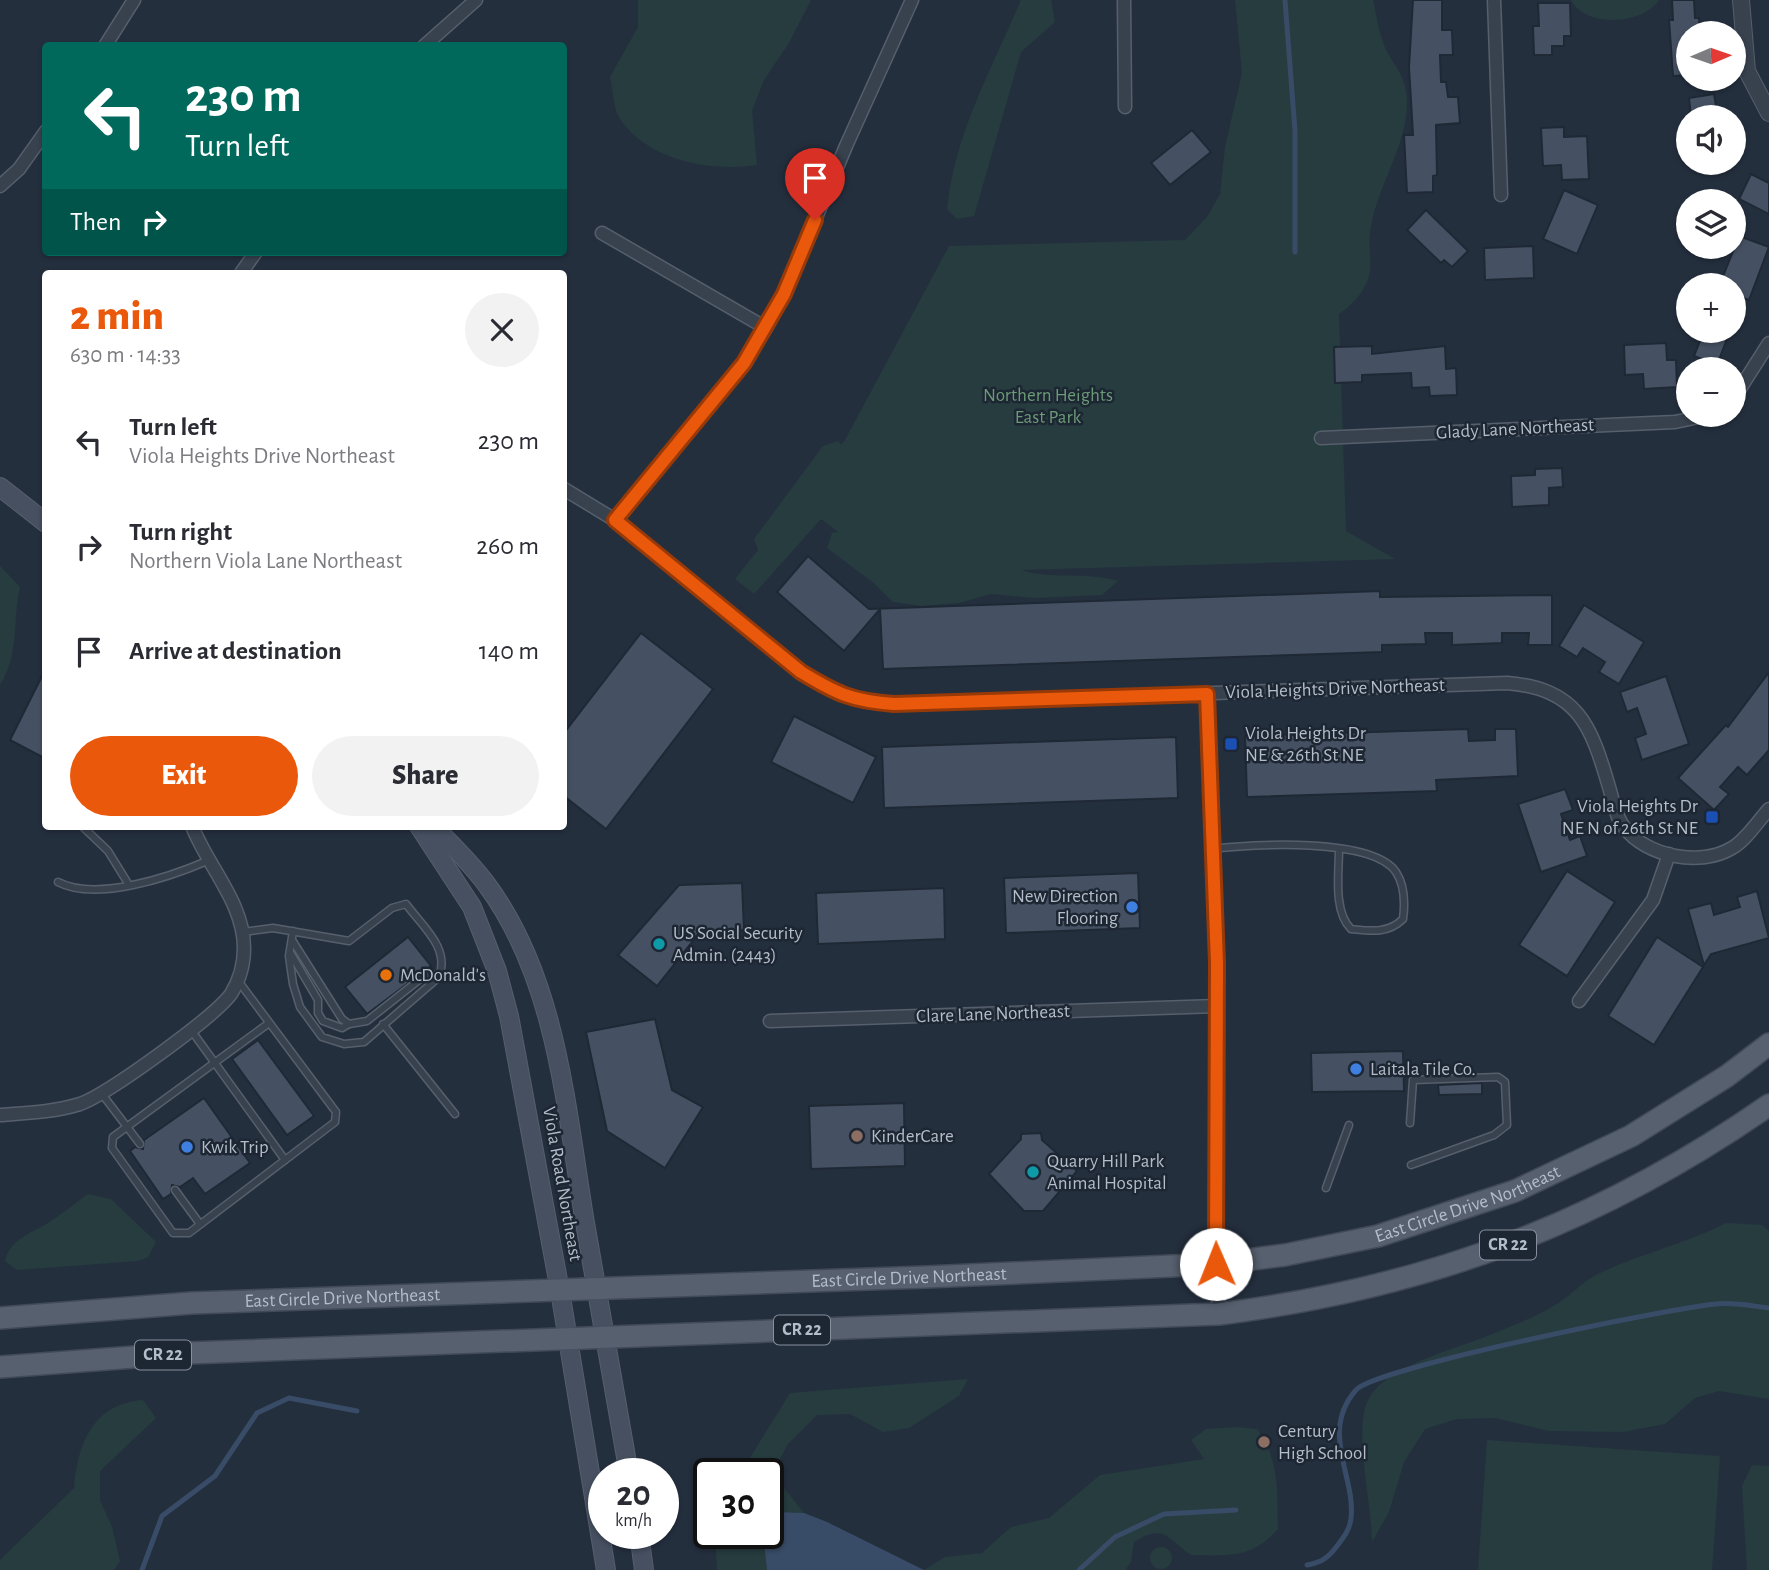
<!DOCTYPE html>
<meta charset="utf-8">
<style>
body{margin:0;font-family:"Alegreya Sans",sans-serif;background:#f2f2f3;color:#2b2b33;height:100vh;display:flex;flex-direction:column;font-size:26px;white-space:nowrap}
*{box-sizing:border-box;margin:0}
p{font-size:23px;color:#7c7c81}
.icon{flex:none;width:38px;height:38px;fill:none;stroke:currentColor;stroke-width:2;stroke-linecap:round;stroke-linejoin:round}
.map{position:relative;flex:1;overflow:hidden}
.details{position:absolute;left:42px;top:270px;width:525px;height:560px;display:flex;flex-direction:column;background:#fff;border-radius:7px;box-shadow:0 2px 5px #0004}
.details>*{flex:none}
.guide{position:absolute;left:42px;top:42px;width:525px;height:214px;border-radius:7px;box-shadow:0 2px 5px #0004;background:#00695c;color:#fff;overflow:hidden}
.needle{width:46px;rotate:88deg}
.buttons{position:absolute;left:1676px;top:21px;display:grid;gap:14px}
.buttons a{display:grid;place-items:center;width:70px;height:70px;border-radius:50%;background:#fff;box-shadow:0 2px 5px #0004;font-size:35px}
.speed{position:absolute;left:588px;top:1458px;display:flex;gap:14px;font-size:35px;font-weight:700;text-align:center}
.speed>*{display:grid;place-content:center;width:91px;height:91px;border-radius:50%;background:#fff;box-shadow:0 2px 5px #0004;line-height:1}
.speed small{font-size:18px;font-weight:400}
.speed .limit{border:4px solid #111;border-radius:10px;background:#fff;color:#111}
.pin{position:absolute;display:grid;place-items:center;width:60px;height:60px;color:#fff;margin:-72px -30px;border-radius:50% 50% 50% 0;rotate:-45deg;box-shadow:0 0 7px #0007}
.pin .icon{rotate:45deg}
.me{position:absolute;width:77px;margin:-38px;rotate:359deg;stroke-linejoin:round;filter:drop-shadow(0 0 5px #0008)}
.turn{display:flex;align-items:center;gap:24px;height:147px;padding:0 28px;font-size:32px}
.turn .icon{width:91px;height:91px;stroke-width:2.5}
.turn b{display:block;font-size:49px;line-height:60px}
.then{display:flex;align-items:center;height:66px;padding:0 28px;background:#0003;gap:14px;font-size:26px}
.round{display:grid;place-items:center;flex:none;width:74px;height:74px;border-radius:37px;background:#f2f2f3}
.overview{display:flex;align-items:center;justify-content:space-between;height:119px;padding:0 28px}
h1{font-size:42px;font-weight:800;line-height:52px;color:#ea580c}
.cta{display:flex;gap:14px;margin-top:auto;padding:14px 28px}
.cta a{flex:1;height:80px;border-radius:42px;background:#ea580c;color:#fff;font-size:28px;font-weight:800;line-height:80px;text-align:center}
.cta a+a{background:#f2f2f3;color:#2b2b33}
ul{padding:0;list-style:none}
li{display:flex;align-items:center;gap:21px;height:105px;padding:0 28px}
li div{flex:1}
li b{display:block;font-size:26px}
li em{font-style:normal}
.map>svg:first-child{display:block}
.green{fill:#263c3f}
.water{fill:#394c67}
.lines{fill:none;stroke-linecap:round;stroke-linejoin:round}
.stream{stroke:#394c67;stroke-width:5}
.building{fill:#455162;stroke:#1f2835;stroke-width:2}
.service-casing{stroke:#565f6c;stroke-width:9}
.minor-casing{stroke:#565f6c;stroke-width:15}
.tertiary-casing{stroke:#565f6c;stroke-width:18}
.secondary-casing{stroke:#565f6c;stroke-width:20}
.primary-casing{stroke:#414a57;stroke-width:24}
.service{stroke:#38414e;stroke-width:6}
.minor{stroke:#38414e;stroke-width:12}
.tertiary{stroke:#38414e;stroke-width:16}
.secondary{stroke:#465061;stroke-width:18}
.primary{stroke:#56606e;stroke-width:21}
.route-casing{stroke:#983908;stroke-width:18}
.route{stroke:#ea580c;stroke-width:12}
.transit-dot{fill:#1a4fb4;stroke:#1d2633;stroke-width:2.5}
.shop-dot{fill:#3f7fe0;stroke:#1d2633;stroke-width:2.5}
.culture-dot{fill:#0f9aa8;stroke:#1d2633;stroke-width:2.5}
.food-dot{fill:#e8710a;stroke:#1d2633;stroke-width:2.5}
.education-dot{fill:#8d6e63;stroke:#1d2633;stroke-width:2.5}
.labels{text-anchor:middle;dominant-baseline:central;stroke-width:5;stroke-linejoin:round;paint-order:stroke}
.shield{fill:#1d2633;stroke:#878f9c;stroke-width:2}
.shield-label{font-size:18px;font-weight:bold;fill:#b4bcc9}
.park-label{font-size:19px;fill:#6b9a76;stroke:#1d2633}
.street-label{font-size:19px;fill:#b4bcc9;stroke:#1d2633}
.poi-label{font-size:19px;fill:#b4bcc9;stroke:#1d2633;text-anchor:start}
</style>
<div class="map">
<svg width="1769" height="1570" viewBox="0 0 1769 1570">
<rect width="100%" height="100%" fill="#242f3e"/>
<!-- green -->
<g class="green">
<path d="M638,0H811L789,43L764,80L752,111L757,165C710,172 649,161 620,119C613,109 613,89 610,77L638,27Z"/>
<path d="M1021,0H1051L1055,22L1021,52L974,216L957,219L947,209C955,132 992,69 1021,0Z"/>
<path d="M1235,0H1373C1376,14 1378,28 1383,42C1391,65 1406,72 1407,100C1408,147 1375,188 1370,234C1368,251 1374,266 1367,282C1360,296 1352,305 1339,314L1346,531L1395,559L1022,570C1050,580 1086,571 1118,581L1102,595L1035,598L991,594L959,603L921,606L893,602L875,584L827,548L832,533L838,532L821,519L754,594L735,579L758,550L754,539L823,446L838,441L841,445L845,440L949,246L1185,240L1207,217L1220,194L1225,147L1242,73Z"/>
<path d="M1571,0H1659C1643,25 1585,28 1571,0Z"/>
<path d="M0,566L20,587C12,622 20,653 0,685Z"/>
<path d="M88,1194L111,1199L156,1242L148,1257L138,1261L17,1270L5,1261C11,1237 32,1234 51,1221C64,1213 76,1202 88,1194Z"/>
<path d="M1726,1223L1762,1225L1769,1231V1399L1719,1391L1695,1398L1665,1424L1623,1432L1549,1431L1495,1418L1457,1419L1425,1429L1404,1462L1389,1512L1372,1542C1372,1505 1353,1429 1368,1400C1386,1364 1462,1348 1497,1332C1519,1323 1545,1313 1564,1299C1575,1291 1585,1280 1598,1274C1639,1254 1685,1244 1726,1223Z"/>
<polygon points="968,1379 959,1396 909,1428 883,1432 850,1414 817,1415 788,1444 775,1468 781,1484 804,1513 778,1512 768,1518 768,1474 740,1474 790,1393"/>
<path d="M143,1400L156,1418L100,1471V1500L112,1527L120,1561L114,1570H0V1560L74,1488C78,1443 93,1404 143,1400Z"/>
<path d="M1237,1427L1257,1429C1280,1459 1277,1493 1278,1529C1251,1559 1230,1555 1191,1555C1167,1538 1164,1523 1134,1542L1131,1562L1125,1570H924L945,1557L982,1553L1011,1527L1049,1518L1100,1475L1204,1459L1191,1440L1206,1429Z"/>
<polygon points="1487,1440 1720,1456 1712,1570 1478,1570"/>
<polygon points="1752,1465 1769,1466 1769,1570 1747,1570 1742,1486"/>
<polygon points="715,1533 763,1533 767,1570 717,1570"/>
<circle cx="1161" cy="1558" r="11"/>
</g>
<!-- water -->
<polygon class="water" points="778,1512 804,1513 827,1522 924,1570 767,1570 763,1533 768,1533 768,1518"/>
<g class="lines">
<!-- stream -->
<g class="stream">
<polyline points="1285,0 1295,131 1295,252"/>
<path d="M1307,1565C1321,1563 1329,1557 1337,1546C1344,1537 1350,1529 1351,1518C1356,1477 1319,1432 1356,1390C1375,1368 1671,1308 1716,1304C1733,1302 1752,1306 1769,1308"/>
<polyline points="142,1570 162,1516 215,1476 257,1413 289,1398 357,1411"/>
<polyline points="1079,1570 1115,1537 1164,1514 1236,1510"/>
</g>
</g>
<!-- building -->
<g class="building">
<polygon points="1413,0 1442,0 1442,30 1452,30 1453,55 1440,55 1441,82 1446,82 1448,97 1458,97 1460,123 1436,125 1437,175 1433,176 1433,192 1407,193 1404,135 1413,135 1409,67"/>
<polygon points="1672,0 1694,0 1695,18 1699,18 1700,33 1689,33 1689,75 1673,76 1669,20 1673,20"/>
<polygon points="1538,3 1570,3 1571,36 1564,36 1564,46 1552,46 1552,55 1534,55 1533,26 1539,26"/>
<polygon points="1714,94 1718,117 1691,117 1689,98"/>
<polygon points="1564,127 1564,137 1587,136 1589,179 1562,180 1561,165 1543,166 1541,128"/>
<polygon points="1192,130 1211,152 1170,185 1151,163"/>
<polygon points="1751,174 1769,183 1769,214 1739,199"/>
<polygon points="1564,190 1598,205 1577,254 1543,239"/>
<polygon points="1426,210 1468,251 1452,267 1444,260 1441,263 1407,230"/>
<polygon points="1739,236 1769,247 1749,300 1734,295 1734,284 1722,279"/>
<polygon points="1533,246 1534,278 1485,280 1484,248"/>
<polygon points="1704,331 1730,331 1717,365 1694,356"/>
<polygon points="1666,343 1667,360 1676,360 1677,387 1644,389 1643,374 1625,375 1624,345"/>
<polygon points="1372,346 1372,354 1445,346 1446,369 1456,368 1457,395 1430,396 1429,387 1412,388 1411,373 1362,375 1362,382 1335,383 1334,347"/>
<polygon points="1562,468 1563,487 1549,488 1549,505 1512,507 1511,476 1535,475 1535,469"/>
<polygon points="808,556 869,609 1380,591 1380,597 1552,595 1552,645 1528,645 1529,633 1502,633 1502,643 1452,645 1452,633 1425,633 1426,644 1382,645 1382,652 883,669 880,609 844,651 777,592"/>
<polygon points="1584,605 1644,642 1619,684 1599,672 1605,662 1583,648 1577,657 1559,646"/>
<polygon points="641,633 713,689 606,829 564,796 564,733"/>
<polygon points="46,668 46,759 10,740"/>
<polygon points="1769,672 1769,750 1747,775 1738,767 1720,787 1729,794 1714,810 1678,778 1726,725 1728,727"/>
<polygon points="1666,676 1689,744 1642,760 1635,738 1646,734 1637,708 1627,712 1620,692"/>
<polygon points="794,716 876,757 853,803 771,762"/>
<polygon points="1468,729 1469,741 1495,740 1495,729 1516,729 1518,776 1436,780 1437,791 1247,797 1245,736"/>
<polygon points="1176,737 1178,798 884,808 882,747"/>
<polygon points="1565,789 1573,810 1561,814 1570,840 1580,836 1587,856 1541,872 1518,804"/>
<polygon points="1567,871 1615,902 1567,976 1519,945"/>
<polygon points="1138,873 1140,928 1006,933 1004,878"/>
<polygon points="742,883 744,930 700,932 657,986 618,955 679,885"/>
<polygon points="944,888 945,939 818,944 816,893"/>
<polygon points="1757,891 1769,938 1711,954 1704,965 1688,909 1711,903 1714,915 1740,907 1737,897"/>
<polygon points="408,937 431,966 367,1014 345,987"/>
<polygon points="1657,937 1703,967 1654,1045 1608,1016"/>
<polygon points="655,1019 672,1090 703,1107 665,1168 607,1131 586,1032"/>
<polygon points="258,1040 314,1116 287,1135 232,1059"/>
<polygon points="1403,1051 1404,1091 1312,1092 1311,1053"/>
<polygon points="1482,1083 1482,1094 1439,1095 1438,1085"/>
<polygon points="204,1098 250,1163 205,1194 193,1178 180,1187 172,1185 171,1194 163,1199 130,1151 135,1147 143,1149 144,1140"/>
<polygon points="904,1103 905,1166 811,1169 809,1106"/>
<polygon points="1041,1133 1042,1140 1077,1171 1043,1211 1024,1211 989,1174 1021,1139 1021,1134"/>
</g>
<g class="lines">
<defs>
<g id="service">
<polyline points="82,826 108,851 129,885"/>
<path d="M1213,849C1252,844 1372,837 1396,872C1405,886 1405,904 1403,919C1388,934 1370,931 1351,929C1333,911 1339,873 1339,849"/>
<path d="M58,882C96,902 170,877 207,861"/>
<path d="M243,932L273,928L349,941L392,908L406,904C423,927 450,948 439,977L364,1042L344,1044L322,1037L300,1007L293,984L289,956L293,931"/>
<polyline points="292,940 342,1019 349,1024 367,1021 424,976 440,974"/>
<polyline points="291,954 318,1000 318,1013 323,1021 342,1028 349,1024"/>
<polyline points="239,982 336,1112 335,1122 189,1233 173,1233 112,1148 113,1137 269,1023"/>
<polyline points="383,1024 455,1114"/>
<polyline points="191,1030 285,1160"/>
<polyline points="102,1094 140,1144"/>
<polyline points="1410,1123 1413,1080 1498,1077 1505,1082 1507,1125 1494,1135 1411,1165"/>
<polyline points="1326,1188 1349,1125"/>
<polyline points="175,1190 200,1224"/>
</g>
<g id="minor">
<polyline points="1124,0 1125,107"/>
<polyline points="1494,0 1501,195"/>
<polyline points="105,46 134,0"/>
<polyline points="424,46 476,0"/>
<polyline points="0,186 19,169 46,131"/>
<polyline points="602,233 766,328"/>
<polyline points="241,273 256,252"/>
<polyline points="1734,398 1769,343"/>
<polyline points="1321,438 1675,422 1708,415"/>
<path d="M564,489L615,520L801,672C837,694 852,701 894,704L1507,683C1578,689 1591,725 1609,787C1613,800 1615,816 1624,827C1646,857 1701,867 1732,848C1746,840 1758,821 1769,809"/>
<polyline points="615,520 744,363 766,328 784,294 846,146 912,0"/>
<polyline points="1207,694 1217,963 1215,1237 1219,1314"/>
<polyline points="1579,1001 1653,900 1669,854"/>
<polyline points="770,1021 1217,1006"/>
<path d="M0,1115C26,1113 54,1112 80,1104C108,1094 213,1018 231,994C239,981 244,964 244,948C244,903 208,867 192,826"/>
</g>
<polyline id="tertiary" points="1741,0 1747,71 1769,113"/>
<g id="secondary">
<polyline points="0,487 46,523"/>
<polyline points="419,826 472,907 497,971 509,1016 560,1291 606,1570"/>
<path d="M433,826C452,845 471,863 487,885C557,980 566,1109 585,1223C599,1306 614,1390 629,1474"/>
<polyline points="639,1533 644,1570"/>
</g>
<g id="primary">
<path id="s1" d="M0,1318L192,1303L926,1277L1216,1264L1285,1255L1378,1236L1515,1191L1631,1136L1727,1076L1769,1044"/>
<path d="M0,1367L188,1353L1219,1314C1426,1288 1598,1224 1769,1105"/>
</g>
</defs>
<!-- service casing -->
<use href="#service" class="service-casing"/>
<!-- minor casing -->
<use href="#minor" class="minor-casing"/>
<!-- tertiary casing -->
<use href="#tertiary" class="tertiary-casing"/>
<!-- secondary casing -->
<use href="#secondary" class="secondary-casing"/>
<!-- primary casing -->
<use href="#primary" class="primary-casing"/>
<!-- service -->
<use href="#service" class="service"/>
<!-- minor -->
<use href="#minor" class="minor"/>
<!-- tertiary -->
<use href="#tertiary" class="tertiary"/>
<!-- secondary -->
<use href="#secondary" class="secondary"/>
<!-- primary -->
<use href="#primary" class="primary"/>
</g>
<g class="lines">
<defs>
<path id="route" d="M815,220L784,294L744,363L615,520L801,672C837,694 852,701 894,704L1207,694L1217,963L1216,1264"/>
</defs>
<!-- route casing -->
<use href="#route" class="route-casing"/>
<!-- route -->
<use href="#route" class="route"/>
</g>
<!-- markers -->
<g class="transit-dot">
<rect x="1224" y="737" width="14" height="14" rx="3.5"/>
<rect x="1705" y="810" width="14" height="14" rx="3.5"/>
</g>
<g class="shop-dot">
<circle cx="1132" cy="907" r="7"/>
<circle cx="1356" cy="1069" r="7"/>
<circle cx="187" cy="1147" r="7"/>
</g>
<g class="culture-dot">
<circle cx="659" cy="944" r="7"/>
<circle cx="1033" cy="1172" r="7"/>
</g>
<circle class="food-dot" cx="386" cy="975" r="7"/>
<g class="education-dot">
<circle cx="857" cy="1136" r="7"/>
<circle cx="1264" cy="1442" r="7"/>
</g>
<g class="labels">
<!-- shield labels -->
<g class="shield">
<rect x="1480" y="1230.5" width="56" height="29" rx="5"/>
<rect x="774" y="1315.5" width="56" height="29" rx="5"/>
<rect x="135" y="1340.5" width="56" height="29" rx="5"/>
</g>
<g class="shield-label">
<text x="1508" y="1245">CR 22</text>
<text x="802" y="1330">CR 22</text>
<text x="163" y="1355">CR 22</text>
</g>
<!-- park labels -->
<g class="park-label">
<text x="1048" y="395">Northern Heights<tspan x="1048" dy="22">East Park</tspan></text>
</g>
<!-- street labels -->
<g class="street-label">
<text transform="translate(1515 429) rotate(-3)">Glady Lane Northeast</text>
<text transform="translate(1335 689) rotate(-2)">Viola Heights Drive Northeast</text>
<text transform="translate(993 1014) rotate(-2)">Clare Lane Northeast</text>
<text transform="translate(562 1184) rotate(80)">Viola Road Northeast</text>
<text stroke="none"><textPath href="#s1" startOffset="1477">East Circle Drive Northeast</textPath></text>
<text stroke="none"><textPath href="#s1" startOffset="910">East Circle Drive Northeast</textPath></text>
<text stroke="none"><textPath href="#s1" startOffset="343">East Circle Drive Northeast</textPath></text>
</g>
<!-- poi labels -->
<g class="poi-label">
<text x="1245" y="733">Viola Heights Dr<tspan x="1245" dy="22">NE &amp; 26th St NE</tspan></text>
<text x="1698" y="806" text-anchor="end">Viola Heights Dr<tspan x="1698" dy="22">NE N of 26th St NE</tspan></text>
<text x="1118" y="896" text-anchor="end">New Direction<tspan x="1118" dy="22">Flooring</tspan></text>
<text x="673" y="933">US Social Security<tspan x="673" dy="22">Admin. (2443)</tspan></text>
<text x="400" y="975">McDonald's</text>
<text x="1370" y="1069">Laitala Tile Co.</text>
<text x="871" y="1136">KinderCare</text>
<text x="201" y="1147">Kwik Trip</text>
<text x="1047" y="1161">Quarry Hill Park<tspan x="1047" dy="22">Animal Hospital</tspan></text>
<text x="1278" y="1431">Century<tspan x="1278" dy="22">High School</tspan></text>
</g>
</g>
</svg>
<div class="buttons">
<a><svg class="needle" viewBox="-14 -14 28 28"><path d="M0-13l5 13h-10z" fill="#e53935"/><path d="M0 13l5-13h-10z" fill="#7c7c81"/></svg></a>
<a><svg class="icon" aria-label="sound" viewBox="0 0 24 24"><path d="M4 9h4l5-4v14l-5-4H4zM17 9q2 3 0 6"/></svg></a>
<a><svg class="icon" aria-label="layers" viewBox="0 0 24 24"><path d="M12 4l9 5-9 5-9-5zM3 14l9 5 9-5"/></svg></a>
<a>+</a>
<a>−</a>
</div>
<div class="speed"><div>20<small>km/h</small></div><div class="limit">30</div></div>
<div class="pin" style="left:815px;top:220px;background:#d93025"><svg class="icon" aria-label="arrive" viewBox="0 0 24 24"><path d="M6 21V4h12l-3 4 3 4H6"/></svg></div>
<svg class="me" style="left:1216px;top:1264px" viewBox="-20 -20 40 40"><circle r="19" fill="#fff"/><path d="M0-13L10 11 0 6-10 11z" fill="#ea580c"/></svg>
<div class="guide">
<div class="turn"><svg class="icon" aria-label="left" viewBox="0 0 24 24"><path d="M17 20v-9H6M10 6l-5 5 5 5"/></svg><div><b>230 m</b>Turn left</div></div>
<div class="then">Then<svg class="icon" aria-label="right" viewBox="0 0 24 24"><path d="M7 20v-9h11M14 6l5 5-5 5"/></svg></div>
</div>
<section class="details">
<div class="overview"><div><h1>2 min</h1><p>630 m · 14:33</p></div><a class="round"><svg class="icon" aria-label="close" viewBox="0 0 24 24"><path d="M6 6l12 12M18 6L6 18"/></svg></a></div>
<ul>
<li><svg class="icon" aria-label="left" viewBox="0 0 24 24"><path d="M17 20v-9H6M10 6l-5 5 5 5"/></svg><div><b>Turn left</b><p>Viola Heights Drive Northeast</p></div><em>230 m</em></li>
<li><svg class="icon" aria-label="right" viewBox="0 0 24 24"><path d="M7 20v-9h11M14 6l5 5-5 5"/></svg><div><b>Turn right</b><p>Northern Viola Lane Northeast</p></div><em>260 m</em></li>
<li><svg class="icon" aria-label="arrive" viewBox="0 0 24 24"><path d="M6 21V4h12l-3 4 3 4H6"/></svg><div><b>Arrive at destination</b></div><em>140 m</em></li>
</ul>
<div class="cta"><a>Exit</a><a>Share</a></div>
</section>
</div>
